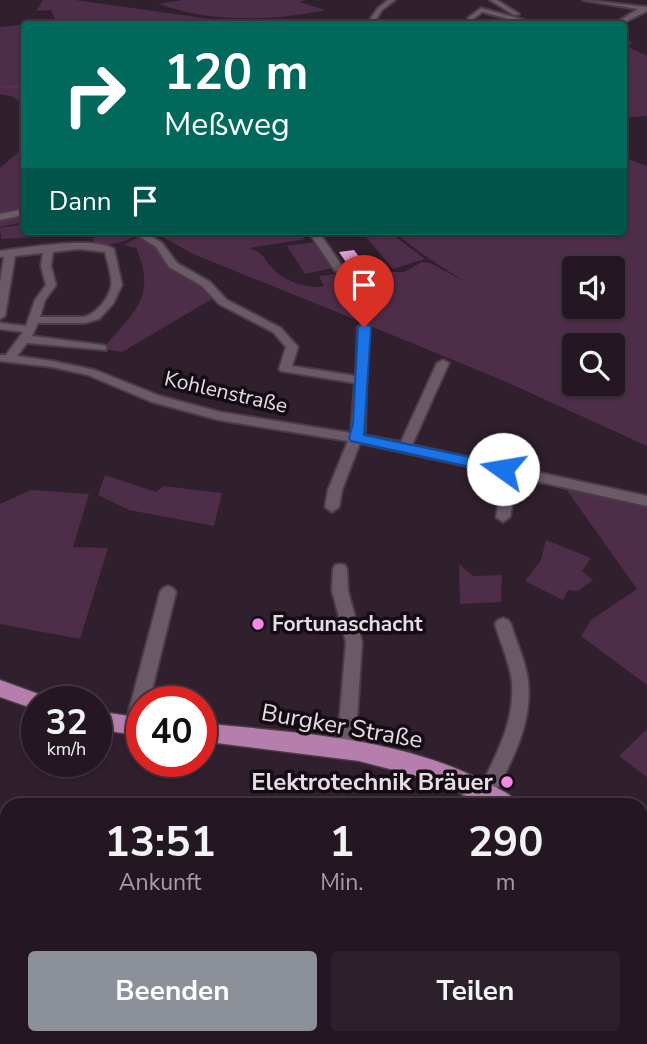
<!DOCTYPE html>
<html lang="de">
<meta charset="utf-8">
<style>
body{margin:0;font-family:"Nunito Sans",sans-serif;background:#2c202a;color:#f1f3f6;height:100vh;display:flex;flex-direction:column;font-size:26px;white-space:nowrap}
*{box-sizing:border-box;margin:0}
p{font-size:23px;color:#a39fa5}
.icon{flex:none;width:38px;height:38px;fill:none;stroke:currentColor;stroke-width:2;stroke-linecap:round;stroke-linejoin:round}
.map{position:relative;flex:1;overflow:hidden}
.side{position:absolute;left:0px;top:798px;width:648px;height:247px;display:flex;flex-direction:column;background:#241722;border-radius:21px 21px 0 0;box-shadow:0 2px 5px #0004,0 0 0 2px #413640}
.side>*{flex:none}
.top-card{position:absolute;left:21px;top:21px;width:606px;height:214px;border-radius:7px;box-shadow:0 2px 5px #0004,0 0 0 2px #413640;background:#00695c;color:#fff;overflow:hidden}
.controls{position:absolute;left:562px;top:256px;display:grid;gap:14px}
.controls a{display:grid;place-items:center;width:63px;height:63px;border-radius:7px;background:#241722;box-shadow:0 2px 5px #0004,0 0 0 2px #413640;font-size:35px}
.speed{position:absolute;left:21px;top:686px;display:flex;gap:14px;font-size:35px;font-weight:700;text-align:center}
.speed>*{display:grid;place-content:center;width:91px;height:91px;border-radius:50%;background:#241722;box-shadow:0 2px 5px #0004,0 0 0 2px #413640;line-height:1}
.speed small{font-size:18px;font-weight:400}
.speed .limit{border:10px solid #d22;background:#fff;color:#111}
.pin{position:absolute;display:grid;place-items:center;width:60px;height:60px;color:#fff;margin:-72px -30px;border-radius:50% 50% 50% 0;rotate:-45deg;box-shadow:0 0 7px #0007}
.pin .icon{rotate:45deg}
.me{position:absolute;width:77px;margin:-38px;rotate:283deg;stroke-linejoin:round;filter:drop-shadow(0 0 5px #0008)}
.turn{display:flex;align-items:center;gap:24px;height:147px;padding:0 28px;font-size:32px}
.turn .icon{width:91px;height:91px;stroke-width:2.5}
.turn b{display:block;font-size:49px;line-height:60px}
.then{display:flex;align-items:center;height:66px;padding:0 28px;background:#0003;gap:14px;font-size:26px}
.eta{display:flex;justify-content:space-evenly;align-items:center;height:119px;text-align:center}
.eta b{font-size:42px;font-weight:700;line-height:49px}
.button{display:flex;gap:14px;margin-top:auto;padding:14px 28px}
.button a{flex:1;height:80px;border-radius:7px;background:#8c9099;color:#fff;font-size:28px;font-weight:700;line-height:80px;text-align:center}
.button a+a{background:#2c202a;color:#f1f3f6}
.map>svg:first-child{display:block}
.green{fill:#4e2d49;fill-rule:evenodd}
.lines{fill:none;stroke-linecap:round;stroke-linejoin:round}
.stream-far1{stroke:#602d59;stroke-width:2}
.stream{stroke:#602d59;stroke-width:3.5}
.building{fill:#dba0d1}
.minor-casing{stroke:#493c47;stroke-width:4}
.major-casing{stroke:#493c47;stroke-width:3}
.minor{fill:#6c5968;fill-rule:evenodd}
.major{fill:#b57eac;fill-rule:evenodd}
.route{fill:#1a73e8;stroke:#114b97;stroke-width:2}
.poi-dot{fill:#f987e9;stroke:#130c12;stroke-width:2.5}
.labels{text-anchor:middle;dominant-baseline:central;stroke-width:7;stroke-linejoin:round;paint-order:stroke}
.street-label{font-size:21px;fill:#e7dce5;stroke:#130c12}
.poi-label{font-size:21px;font-weight:bold;fill:#e7dce5;stroke:#130c12;text-anchor:start}
.near-street-label{font-size:24px;fill:#e7dce5;stroke:#130c12}
.near-poi-label{font-size:24px;font-weight:bold;fill:#e7dce5;stroke:#130c12;text-anchor:end}
</style>
<div class="map">
<svg width="647" height="1044" viewBox="0 0 647 1044">
<rect width="100%" height="100%" fill="#301f2d"/>
<!-- green -->
<g class="green">
<polygon points="43,0 75,0 246,24 24,24 24,106 14,97 0,94 0,27 56,21 51,10 36,11"/>
<path d="M182,0H304L300,2L325,10C272,21 211,23 159,4Z"/>
<polygon points="623,39 633,42 628,47 647,56 647,116 623,118"/>
<polygon points="24,147 24,222 0,227 0,168"/>
<path d="M623,157L647,166V446L504,381L368,325L371,318L363,316L359,321L193,254L159,235L138,231H300L305,239L249,248C263,252 264,259 273,269C285,281 308,290 324,286L319,276L353,272H404L422,262L430,263L467,283L428,258L392,231H623ZM574,268H612V306H574ZM574,345H612V383H574Z"/>
<path d="M24,224V231H125L138,235C121,243 112,246 93,244L94,234L1,239L0,228Z"/>
<polygon points="361,231 388,231 425,259 393,269"/>
<path d="M142,235C168,252 194,274 212,299L122,352L103,349C133,312 158,298 136,248L124,245Z"/>
<polygon points="316,242 333,261 332,268 305,274 287,246"/>
<polygon points="105,475 156,492 163,486 222,493 214,526 129,510 98,495"/>
<polygon points="566,489 647,508 647,685 581,636 591,620 637,589"/>
<polygon points="31,490 89,494 73,547 108,548 80,639 0,624 0,504"/>
<polygon points="546,540 591,558 582,571 593,580 578,591 568,590 563,600 525,581 541,560"/>
<polygon points="459,564 473,576 502,575 501,602 460,604"/>
<polygon points="647,729 647,777 619,756"/>
<polygon points="0,882 7,883 7,1038 342,1038 344,1044 0,1044"/>
</g>
<g class="lines">
<!-- stream-far1 -->
<g class="stream-far1">
<polyline points="0,86 3,87"/>
<polyline points="6,87 24,86"/>
</g>
<!-- stream -->
<polyline class="stream" points="511,1038 517,1044"/>
</g>
<!-- building -->
<polygon class="building" points="354,250 365,265 350,268 339,252"/>
<g class="lines">
<defs>
<g id="minor">
<polygon points="388,0 395,0 382,10 373,24 367,24 378,8"/>
<polygon points="490,0 497,0 519,14 514,15"/>
<polygon points="583,0 647,7 647,11 621,24 614,24 638,9"/>
<polygon points="481,8 535,23 536,24 528,24 482,12 472,20 468,20 468,18"/>
<polygon points="24,209 24,215 0,220 0,214"/>
<path d="M142,231L162,243L177,263L210,282L227,300L281,328L298,347L292,366L356,376L358,327L364,324L368,325L365,430L363,435L401,442L437,363L443,360L449,363L412,445L647,496V506L513,476L514,495L510,517L503,522L496,517L500,495L499,473L360,443L342,490L339,507L332,512L325,507L328,490L348,441L219,420L152,402L88,375L52,367L0,361V355H6L23,332L0,329V323L26,326L35,300L46,285L41,266L43,253L15,256L5,316L0,319V283L4,257H0V251C25,248 94,236 114,249L122,285L113,304L99,319L85,323H38L32,336L102,345L106,346V350L27,343L17,356L52,361L95,370L160,396L220,412L351,433L355,383L281,371L279,369L286,347L273,332L219,304L202,286L169,267L156,247L139,236V232ZM79,249L105,252C107,261 113,277 111,287C108,299 97,313 84,317H40L45,300L56,285L51,266L53,252Z"/>
<polygon points="308,231 318,231 344,269 343,271 335,271"/>
<polygon points="340,564 345,565 347,569 348,591 362,642 355,749 352,754 346,756 340,754 337,749 346,642 332,591 333,569 335,565"/>
<polygon points="168,586 173,588 176,592 149,702 142,702 142,728 140,731 134,733 128,731 125,726 160,592 163,588"/>
<path d="M503,618L508,620L511,624C516,642 526,662 528,681C533,723 511,763 492,799L486,801L479,798L477,805H459L467,781L473,779L479,781L481,785C498,753 515,719 512,682C510,663 500,642 495,624L498,620Z"/>
<polygon points="480,1038 502,1038 505,1044 483,1044"/>
</g>
<g id="major">
<polygon points="0,680 44,696 47,702 37,702 37,710 0,697"/>
<polygon points="96,711 142,718 142,736 96,729"/>
<path d="M201,723C297,733 402,737 489,784C500,790 513,794 518,805H486L432,780L359,761L201,741Z"/>
<polygon points="640,896 647,899 647,926 640,924"/>
</g>
</defs>
<!-- minor casing -->
<use href="#minor" class="minor-casing"/>
<!-- major casing -->
<use href="#major" class="major-casing"/>
<!-- minor -->
<use href="#minor" class="minor"/>
<!-- major -->
<use href="#major" class="major"/>
</g>
<!-- route -->
<polygon class="route" points="364,323 371,327 364,435 503,464 510,469 508,473 503,474 351,441 349,438 353,424 358,327"/>
<!-- markers -->
<g class="poi-dot">
<circle cx="258" cy="624" r="7"/>
<circle cx="507" cy="782" r="7"/>
</g>
<g class="labels">
<!-- street labels -->
<g class="street-label">
<text transform="translate(226 392) rotate(13)">Kohlenstraße</text>
</g>
<!-- poi labels -->
<g class="poi-label">
<text x="272" y="624">Fortunaschacht</text>
</g>
<!-- near-street labels -->
<g class="near-street-label">
<text transform="translate(342 726) rotate(10)">Burgker Straße</text>
</g>
<!-- near-poi labels -->
<g class="near-poi-label">
<text x="493" y="782">Elektrotechnik Bräuer</text>
</g>
</g>
</svg>
<div class="controls">
<a><svg class="icon" aria-label="sound" viewBox="0 0 24 24"><path d="M4 9h4l5-4v14l-5-4H4zM17 9q2 3 0 6"/></svg></a>
<a><svg class="icon" aria-label="search" viewBox="0 0 24 24"><circle cx="10" cy="10" r="6"/><path d="M15 15l6 6"/></svg></a>
</div>
<div class="speed"><div>32<small>km/h</small></div><div class="limit">40</div></div>
<div class="pin" style="left:364px;top:327px;background:#d93025"><svg class="icon" aria-label="arrive" viewBox="0 0 24 24"><path d="M6 21V4h12l-3 4 3 4H6"/></svg></div>
<svg class="me" style="left:503px;top:469px" viewBox="-20 -20 40 40"><circle r="19" fill="#fff"/><path d="M0-13L10 11 0 6-10 11z" fill="#1a73e8"/></svg>
<div class="top-card">
<div class="turn"><svg class="icon" aria-label="right" viewBox="0 0 24 24"><path d="M7 20v-9h11M14 6l5 5-5 5"/></svg><div><b>120 m</b>Meßweg</div></div>
<div class="then">Dann<svg class="icon" aria-label="arrive" viewBox="0 0 24 24"><path d="M6 21V4h12l-3 4 3 4H6"/></svg></div>
</div>
<section class="side">
<div class="eta">
<div><b>13:51</b><p>Ankunft</p></div>
<div><b>1</b><p>Min.</p></div>
<div><b>290</b><p>m</p></div>
</div>
<div class="button"><a>Beenden</a><a>Teilen</a></div>
</section>
</div>
